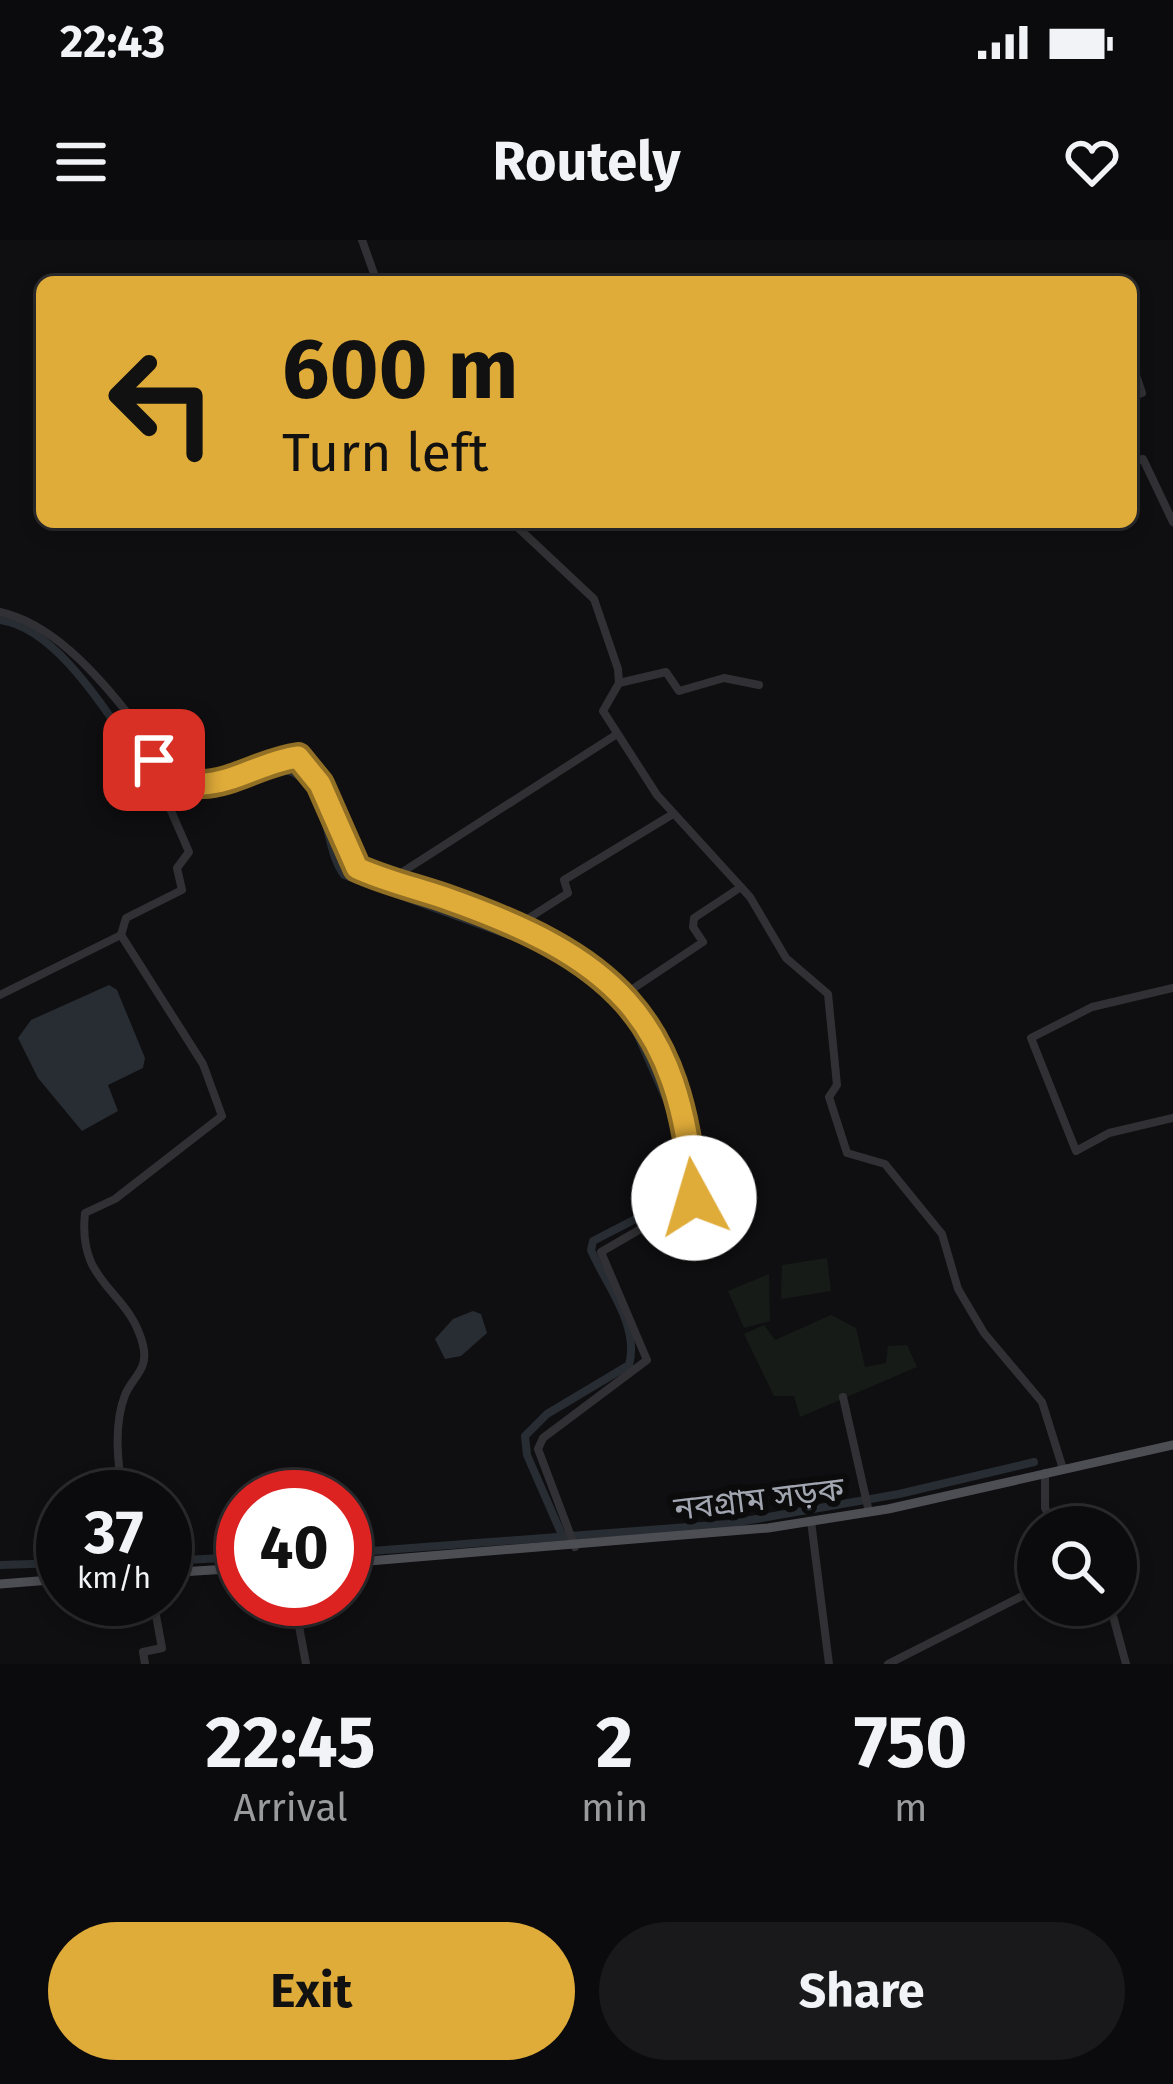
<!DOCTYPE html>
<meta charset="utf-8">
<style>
body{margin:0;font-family:"Fira Sans","Noto Sans Bengali",sans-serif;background:#19191b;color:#f1f3f6;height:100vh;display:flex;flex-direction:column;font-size:45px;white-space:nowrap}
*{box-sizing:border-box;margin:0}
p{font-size:39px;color:#9a9b9d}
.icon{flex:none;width:66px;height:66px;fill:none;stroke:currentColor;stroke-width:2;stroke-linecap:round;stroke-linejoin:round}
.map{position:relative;height:1424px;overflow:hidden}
.sheet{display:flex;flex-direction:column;background:#0b0b0d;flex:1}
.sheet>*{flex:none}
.guide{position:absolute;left:36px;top:36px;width:1101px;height:252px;border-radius:18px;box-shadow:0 6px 18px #0003,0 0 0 3px #2b2b2e;background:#dfab39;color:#111;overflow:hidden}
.controls{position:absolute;left:1017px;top:1266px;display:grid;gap:24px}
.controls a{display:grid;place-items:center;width:120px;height:120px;border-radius:50%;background:#0b0b0d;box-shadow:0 6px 18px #0003,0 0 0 3px #2b2b2e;font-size:60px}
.speed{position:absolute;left:36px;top:1230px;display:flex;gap:24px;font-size:60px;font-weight:700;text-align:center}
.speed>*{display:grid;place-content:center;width:156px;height:156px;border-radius:50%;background:#0b0b0d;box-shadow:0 6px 18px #0003,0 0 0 3px #2b2b2e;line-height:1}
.speed small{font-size:30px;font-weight:400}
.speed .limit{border:18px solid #d22;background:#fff;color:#111}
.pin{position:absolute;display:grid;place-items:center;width:102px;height:102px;color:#fff;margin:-51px;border-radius:24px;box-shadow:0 6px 18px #0006}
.me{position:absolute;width:132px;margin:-66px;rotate:354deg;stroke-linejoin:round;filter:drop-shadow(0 0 9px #0008)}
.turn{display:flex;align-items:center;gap:42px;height:252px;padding:0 48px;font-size:54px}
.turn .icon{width:156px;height:156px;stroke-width:2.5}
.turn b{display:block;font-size:84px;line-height:102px}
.eta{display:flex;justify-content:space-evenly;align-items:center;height:204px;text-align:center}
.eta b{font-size:72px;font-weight:700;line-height:84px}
.action{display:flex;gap:24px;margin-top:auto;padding:24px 48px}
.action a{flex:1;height:138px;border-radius:72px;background:#dfab39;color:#111;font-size:48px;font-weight:700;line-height:138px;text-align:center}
.action a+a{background:#19191b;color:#f1f3f6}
.status{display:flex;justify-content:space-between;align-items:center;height:84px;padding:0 60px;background:#0b0b0d;direction:ltr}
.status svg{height:33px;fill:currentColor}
header{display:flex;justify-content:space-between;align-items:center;height:156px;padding:0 48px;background:#0b0b0d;font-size:54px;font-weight:700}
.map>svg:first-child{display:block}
.green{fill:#161b17}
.water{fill:#272d33}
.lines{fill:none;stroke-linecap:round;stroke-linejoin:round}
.canal{stroke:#272d33;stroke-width:8}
.minor{stroke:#313135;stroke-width:8}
.major{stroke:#4d4e54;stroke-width:9}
.route-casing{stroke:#916f25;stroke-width:30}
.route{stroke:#dfab39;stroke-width:21}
.labels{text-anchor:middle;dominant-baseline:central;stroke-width:12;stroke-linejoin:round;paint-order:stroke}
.street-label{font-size:33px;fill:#a2a6b0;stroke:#0b0b0c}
</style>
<div class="status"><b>22:43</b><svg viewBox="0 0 49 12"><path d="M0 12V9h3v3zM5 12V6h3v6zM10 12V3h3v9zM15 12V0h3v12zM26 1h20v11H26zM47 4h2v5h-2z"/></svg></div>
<header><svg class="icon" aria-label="menu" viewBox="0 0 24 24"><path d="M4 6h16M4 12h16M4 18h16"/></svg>Routely<svg class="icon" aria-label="heart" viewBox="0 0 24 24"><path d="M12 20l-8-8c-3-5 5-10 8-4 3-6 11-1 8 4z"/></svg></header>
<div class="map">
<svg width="1173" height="1424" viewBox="0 0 1173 1424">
<rect width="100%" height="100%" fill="#0f0f11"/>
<!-- green -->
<g class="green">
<polygon points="827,1018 831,1051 781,1059 782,1025"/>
<polygon points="769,1034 770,1081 744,1088 728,1051"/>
<polygon points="831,1075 856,1088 865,1127 886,1123 888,1106 907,1105 917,1127 800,1177 794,1156 774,1156 744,1094 764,1085 775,1100"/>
</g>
<!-- water -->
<g class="water">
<polygon points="109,745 117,750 145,818 143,828 108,845 118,871 82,891 38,838 18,798 31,780"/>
<polygon points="473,1071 481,1074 487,1093 461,1116 445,1119 435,1099 453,1079"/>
</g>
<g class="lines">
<!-- canal -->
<g class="canal">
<path d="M0,380C65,389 119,496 157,543"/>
<path d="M169,548C187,549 208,555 226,550C267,539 291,505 319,564C330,587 329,614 344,635L525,701L561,719L627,771L680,890L682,955L593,1001L591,1010C606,1045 640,1085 629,1125L547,1174L525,1196L527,1215L562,1295"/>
<polyline points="345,1313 728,1284 899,1254 1034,1222"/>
<polyline points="165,1321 243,1317"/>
<polyline points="0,1325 63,1323"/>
</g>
<!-- minor -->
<g class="minor">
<polyline points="362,0 377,42"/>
<polyline points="1131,120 1142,153 1131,157"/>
<polyline points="1131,222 1143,219 1173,282"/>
<polyline points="512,282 594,359 618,429 619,443 603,471 657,555 750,657 786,718 828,754 837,845 829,857 847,913 885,924 942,994 958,1049 984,1093 1042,1162 1063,1229"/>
<path d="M0,372C50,383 93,430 125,470C141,489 149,514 166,533L214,546L298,517L320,545L357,629C414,652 475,665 531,691C646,743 685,838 694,958L601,1012L647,1120L543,1198L538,1209L575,1307"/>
<polyline points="619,443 666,432 679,451 724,438 759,445"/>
<polyline points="390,640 614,496"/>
<polyline points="518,685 568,653 564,640 673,574"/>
<polyline points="1173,748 1092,767 1031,798 1076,911 1109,893 1173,878"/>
<polyline points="625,754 703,702 693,687 694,678 741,647"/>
<polyline points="0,755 121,695"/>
<polyline points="843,1157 869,1272"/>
<polyline points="1045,1233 1045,1268 1055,1287"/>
<path d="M123,1257C118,1225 113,1186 125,1155C133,1136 149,1130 143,1105C129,1048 77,1046 85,973L115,959L222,876L203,824L121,695L126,678L182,650L177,628L189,612L165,557L171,535"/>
<polyline points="811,1281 829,1424"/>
<polyline points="294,1359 306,1424"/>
<polyline points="1110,1365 1126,1424"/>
<polyline points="145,1424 143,1412 162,1408 153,1359"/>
<polyline points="888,1424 1038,1348"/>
</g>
<!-- major -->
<g class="major">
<polyline points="345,1323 768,1288 888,1269 1173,1205"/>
<polyline points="165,1333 243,1328"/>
<polyline points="0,1344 63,1339"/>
</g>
</g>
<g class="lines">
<defs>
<path id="route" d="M154,520C201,572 245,524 298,517L320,544L357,628C385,641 416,648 445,658C610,716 681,775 694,958"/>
</defs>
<!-- route casing -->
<use href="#route" class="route-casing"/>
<!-- route -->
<use href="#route" class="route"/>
</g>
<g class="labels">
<!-- street labels -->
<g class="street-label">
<text transform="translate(759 1259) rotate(-7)">নবগ্রাম সড়ক</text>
</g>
</g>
</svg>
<div class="controls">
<a><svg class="icon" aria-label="search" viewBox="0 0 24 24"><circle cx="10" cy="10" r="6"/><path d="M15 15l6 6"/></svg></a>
</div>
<div class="speed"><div>37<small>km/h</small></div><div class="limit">40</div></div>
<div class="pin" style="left:154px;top:520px;background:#d93025"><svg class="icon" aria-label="arrive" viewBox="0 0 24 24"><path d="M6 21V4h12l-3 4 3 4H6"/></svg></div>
<svg class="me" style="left:694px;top:958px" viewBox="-20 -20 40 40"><circle r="19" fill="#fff"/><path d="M0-13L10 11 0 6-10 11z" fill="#dfab39"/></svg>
<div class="guide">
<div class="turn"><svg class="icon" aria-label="left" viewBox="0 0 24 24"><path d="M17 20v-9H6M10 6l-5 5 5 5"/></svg><div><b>600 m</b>Turn left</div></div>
</div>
</div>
<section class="sheet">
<div class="eta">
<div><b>22:45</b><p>Arrival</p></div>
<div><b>2</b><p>min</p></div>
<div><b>750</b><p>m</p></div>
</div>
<div class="action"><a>Exit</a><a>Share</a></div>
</section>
